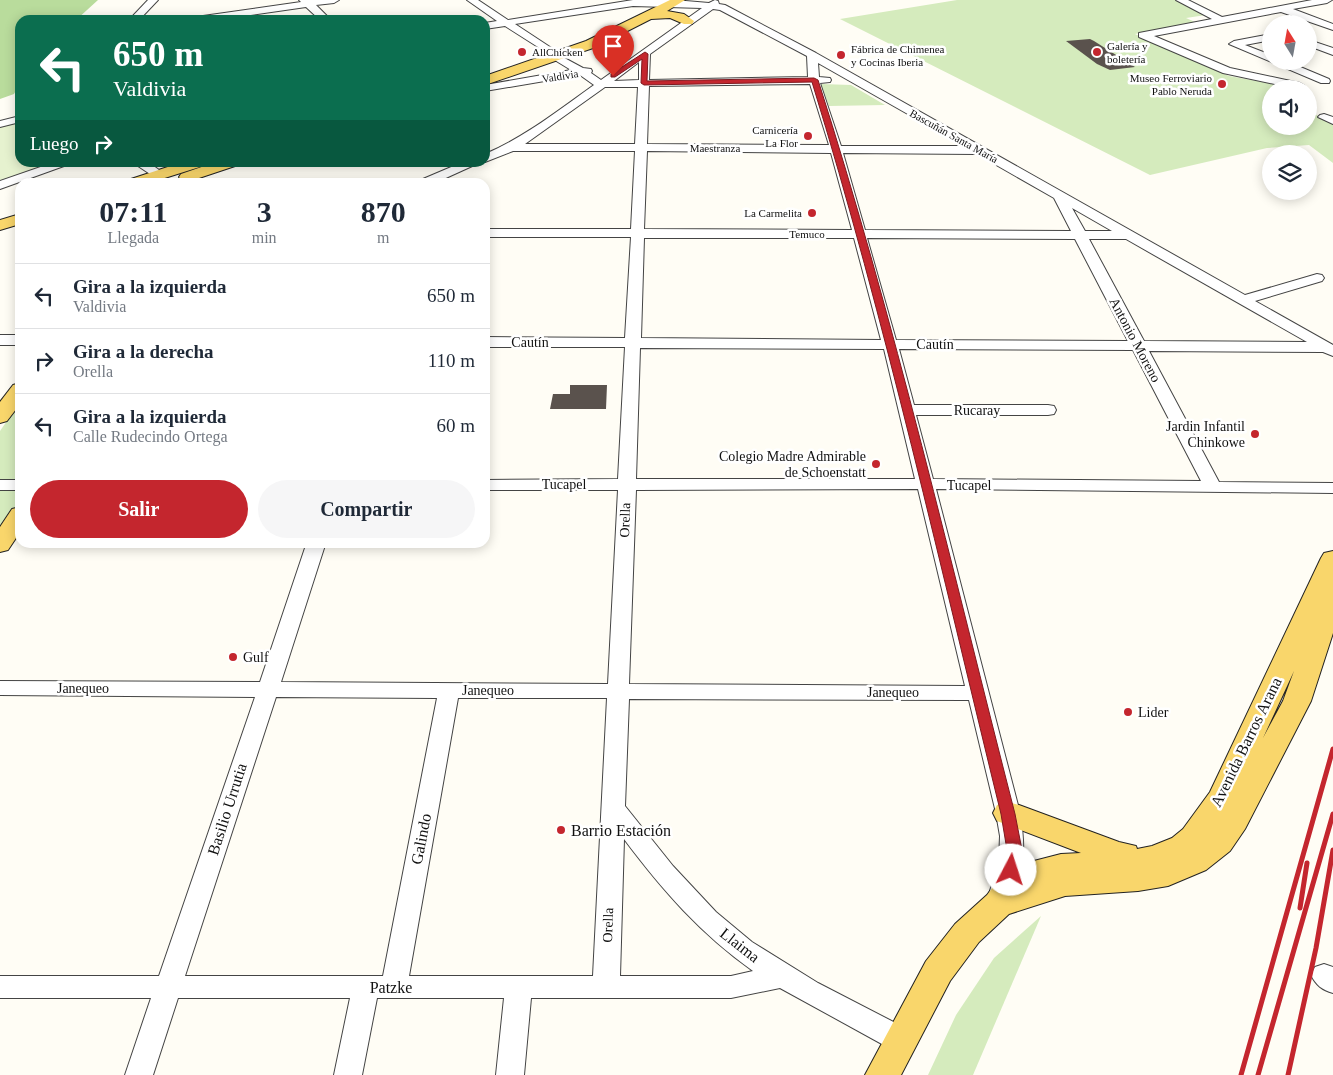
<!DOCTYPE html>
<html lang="es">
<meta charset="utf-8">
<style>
body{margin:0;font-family:Georgia,serif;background:#f6f6f7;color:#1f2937;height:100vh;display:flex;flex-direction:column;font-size:19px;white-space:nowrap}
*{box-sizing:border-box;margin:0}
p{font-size:16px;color:#747a83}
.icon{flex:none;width:28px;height:28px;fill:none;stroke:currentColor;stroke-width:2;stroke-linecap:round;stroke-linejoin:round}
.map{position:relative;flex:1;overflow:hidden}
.drawer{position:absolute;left:15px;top:178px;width:475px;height:370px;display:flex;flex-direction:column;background:#fff;border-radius:15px;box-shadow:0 2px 12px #0003}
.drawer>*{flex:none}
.guide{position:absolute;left:15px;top:15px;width:475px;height:152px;border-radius:15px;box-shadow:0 2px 12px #0003;background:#0b6e4f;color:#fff;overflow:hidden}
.needle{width:32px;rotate:349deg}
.tools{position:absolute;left:1262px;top:15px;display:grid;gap:10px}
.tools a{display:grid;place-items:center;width:55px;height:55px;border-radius:50%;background:#fff;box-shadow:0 2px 12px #0003;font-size:25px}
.pin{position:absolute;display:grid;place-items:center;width:42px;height:42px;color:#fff;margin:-51px -21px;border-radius:50% 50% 50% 0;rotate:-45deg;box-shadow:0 0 5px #0007}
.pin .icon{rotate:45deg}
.me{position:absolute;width:55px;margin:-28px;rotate:5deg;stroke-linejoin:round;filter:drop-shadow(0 0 4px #0008)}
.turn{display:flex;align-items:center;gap:18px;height:105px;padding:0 15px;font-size:22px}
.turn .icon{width:65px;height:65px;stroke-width:2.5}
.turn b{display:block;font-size:35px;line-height:42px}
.then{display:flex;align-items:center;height:48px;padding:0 15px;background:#0003;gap:10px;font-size:19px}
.eta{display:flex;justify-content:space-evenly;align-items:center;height:85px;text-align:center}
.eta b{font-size:30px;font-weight:600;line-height:35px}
.action{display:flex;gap:10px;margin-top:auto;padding:10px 15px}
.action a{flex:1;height:58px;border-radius:30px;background:#c4262e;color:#fff;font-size:20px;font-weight:600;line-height:58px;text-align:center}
.action a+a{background:#f6f6f7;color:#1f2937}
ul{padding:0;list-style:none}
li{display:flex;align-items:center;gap:15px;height:65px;padding:0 15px;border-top:1px solid #e0e1e3}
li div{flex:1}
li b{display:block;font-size:19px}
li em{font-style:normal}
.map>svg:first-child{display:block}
.green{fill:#d5ebbd}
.forest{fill:#b9dc9c}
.pitch{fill:#e6f2cf}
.building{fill:#5a524d}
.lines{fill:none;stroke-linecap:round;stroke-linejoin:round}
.minor-casing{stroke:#444;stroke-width:2}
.major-casing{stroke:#222;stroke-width:2}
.minor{fill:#fff;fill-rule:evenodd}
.major{fill:#f9d66b;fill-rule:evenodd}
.rail{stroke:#c4262e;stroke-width:5}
.route{fill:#c4262e;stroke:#7f191e}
.poi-dot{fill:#c4262e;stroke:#fff;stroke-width:2}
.labels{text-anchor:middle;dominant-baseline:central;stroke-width:5;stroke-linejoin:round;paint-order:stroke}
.far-poi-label{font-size:11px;fill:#111;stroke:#fff;text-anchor:start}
.far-street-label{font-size:11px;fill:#111;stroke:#fff}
.street-label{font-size:14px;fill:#111;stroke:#fff}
.poi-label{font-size:14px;fill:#111;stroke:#fff;text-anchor:end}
.near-street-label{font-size:16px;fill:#111;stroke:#fff}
.near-poi-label{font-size:16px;fill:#111;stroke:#fff;text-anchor:start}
</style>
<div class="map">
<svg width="1333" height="1075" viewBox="0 0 1333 1075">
<rect width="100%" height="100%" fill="#fffdf5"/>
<!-- green -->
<g class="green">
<polygon points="957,0 1175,0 1206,15 1186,18 1195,22 1135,34 1229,76 1290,87 1271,89 1271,126 1309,126 1309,112 1333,122 1333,163 1309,145 1267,148 1150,175 840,19"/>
<polygon points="821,84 851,85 885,105 829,106"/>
<polygon points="20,402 20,499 0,530 0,431"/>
<polygon points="1041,916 973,1075 928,1075 956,1015 994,958"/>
</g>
<!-- forest -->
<polygon class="forest" points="0,0 98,0 76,20 20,20 20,83 14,94 0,99"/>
<!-- pitch -->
<polygon class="pitch" points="20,122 20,162 66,163 0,184 0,126"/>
<!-- building -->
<g class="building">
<polygon points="1090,39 1094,41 1135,67 1110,70 1097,64 1066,41"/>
<polygon points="570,385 607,385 606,409 550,409 553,394 570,394"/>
</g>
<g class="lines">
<defs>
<g id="minor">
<polygon points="148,0 158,0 139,20 129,20"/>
<polygon points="299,0 339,0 334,3 316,5 331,20 320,20 306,7 216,20 191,20 196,17 301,2"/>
<path d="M467,0H478L508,20L633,0H674L709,3L715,0L718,1L719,4L725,5L816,53L1245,295L1317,274L1322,275L1324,278L1322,281L1255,301L1333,345V356L1323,352L1149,351L1219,482L1333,483V493L936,489L1020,813C1025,845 1026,872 1011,901L1002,904L993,901L989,894L999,862L1000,836L996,813L969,700L629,699L625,806L673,866L716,912L752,942L818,983L911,1031L915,1040L911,1049L901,1052L891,1049L780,988L731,998H531L524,1075H496L504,998H377L362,1075H334L350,998H178L153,1075H125L151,998H0V976H159L255,697L0,695V681L260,682L307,542H326L281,682L608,684L618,490H485V480L618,479L625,347H485V337L625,338L631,237H485V229H631L635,151H513L485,162V154C525,137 559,110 594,85L580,75L485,91V85L571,70L553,59L552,57L557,54L583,68L591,69L592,71L591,73L601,80L702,8L633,6L515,24L553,49L554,51L549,54L505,26L485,29V23L497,21ZM713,9L720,10L807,56L808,77L649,80L650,54ZM639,62V80L614,81ZM818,63L964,146H841L820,83L830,82L831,80L830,78L819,77ZM810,84L829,145L647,144L649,86ZM605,87H638L635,144H525ZM647,151L831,153L852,230L644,229ZM843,153L977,154L1054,198L1071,231L865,230ZM1072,208L1112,231H1085ZM644,238H854L881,340L641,338ZM867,238L1075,239L1128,341L896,340ZM1089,239H1126L1307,342L1144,341ZM640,348L884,349L915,479H636ZM899,349L1133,350L1201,481L933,479L916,415H1048L1054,414L1056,410L1054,406L1048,405H914ZM918,489L965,686L629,684L636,490ZM276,697L437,698L383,976H185ZM458,698H607L593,976H409ZM624,839C663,891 700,933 753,971L731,976H620Z"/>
<polygon points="1176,0 1188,0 1222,17 1312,0 1332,0 1327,3 1293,9 1333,24 1333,30 1281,12 1154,36 1230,68 1300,83 1305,86 1304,88 1298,89 1223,73 1139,37 1139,33 1212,19"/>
<polygon points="1271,34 1271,40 1245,45 1271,55 1271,61 1286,61 1329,79 1330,81 1329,83 1321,83 1229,44 1234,41"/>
<polygon points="1309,40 1333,48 1333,55 1309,46"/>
<polygon points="1324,114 1333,117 1333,124 1318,117 1320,115"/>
<polygon points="20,116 20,122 0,127 0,121"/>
<polygon points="55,162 75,162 0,189 0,181"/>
<polygon points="132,162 148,162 166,175 160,179 156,178"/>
<polygon points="463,162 481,162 437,182 421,182 423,179"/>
<rect x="0" y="335" width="20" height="10"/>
<rect x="0" y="480" width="20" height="10"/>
<path d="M1324,964L1333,967V993C1322,990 1316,985 1311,975L1315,967Z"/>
</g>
<g id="major">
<polygon points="670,0 685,0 667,11 684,14 694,21 692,24 684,24 670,18 651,19 596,47 485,85 485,76 586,41"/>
<polygon points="183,162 208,162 206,165 152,182 129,182 131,179"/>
<polygon points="216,162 240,162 238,165 187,182 181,180 179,177 181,174"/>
<polygon points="20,214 20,224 0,230 0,220"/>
<polygon points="20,383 20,404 7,421 0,423 0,402 13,385"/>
<polygon points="20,507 20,532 8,550 0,552 0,527 12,509"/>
<path d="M1333,551V633L1311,701L1245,829L1230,851L1206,870L1168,886L1138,891L1065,896L1009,914L979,942L950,981L901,1075H865L926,961L955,924L987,895L1001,876L1019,865L1030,862L1061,854L1081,853L997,821L993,813L997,805L1008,802L1019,805L1119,842L1136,846L1137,849L1152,846L1172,838L1183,829L1210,792L1321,558L1324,553ZM1294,671L1283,701L1263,738Z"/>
</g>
</defs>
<!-- minor casing -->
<use href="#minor" class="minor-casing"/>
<!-- major casing -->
<use href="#major" class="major-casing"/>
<!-- minor -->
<use href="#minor" class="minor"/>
<!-- major -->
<use href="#major" class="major"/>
<!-- rail -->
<g class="rail">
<polyline points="1300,908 1307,863"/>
<polyline points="1241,1075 1333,749"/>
<polyline points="1258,1075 1333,814"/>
<polyline points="1288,1075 1316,948 1333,850"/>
</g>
</g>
<!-- route -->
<path class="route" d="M645,52L648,54L647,81L814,78L818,80C895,321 952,569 1015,814L1022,850L1017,874L1011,876L1006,874L1004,870L1007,850L1001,814C941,569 886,323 812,82L644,85L641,83L642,59L615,77H611V74Z"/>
<!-- markers -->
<g class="poi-dot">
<circle cx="522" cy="52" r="5"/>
<circle cx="1097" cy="52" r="5"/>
<circle cx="841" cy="55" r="5"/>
<circle cx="1222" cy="84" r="5"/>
<circle cx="808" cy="136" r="5"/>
<circle cx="812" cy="213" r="5"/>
<circle cx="1255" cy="434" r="5"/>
<circle cx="876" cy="464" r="5"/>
<circle cx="233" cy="657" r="5"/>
<circle cx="1128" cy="712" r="5"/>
<circle cx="561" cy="830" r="5"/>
</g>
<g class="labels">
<!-- far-poi labels -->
<g class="far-poi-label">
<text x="1107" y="46">Galería y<tspan x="1107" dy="13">boletería</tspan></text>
<text x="851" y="49">Fábrica de Chimenea<tspan x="851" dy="13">y Cocinas Iberia</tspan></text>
<text x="532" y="52">AllChicken</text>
<text x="1212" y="78" text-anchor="end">Museo Ferroviario<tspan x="1212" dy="13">Pablo Neruda</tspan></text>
<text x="798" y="130" text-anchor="end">Carnicería<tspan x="798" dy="13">La Flor</tspan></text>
<text x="802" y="213" text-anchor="end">La Carmelita</text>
</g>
<!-- far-street labels -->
<g class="far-street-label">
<text transform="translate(560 76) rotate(-9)">Valdivia</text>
<text transform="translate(954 136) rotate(29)">Bascuñán Santa María</text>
<text x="715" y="148">Maestranza</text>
<text x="807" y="234">Temuco</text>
</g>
<!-- street labels -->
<g class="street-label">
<text transform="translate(1135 340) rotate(62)">Antonio Moreno</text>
<text x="530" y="342">Cautín</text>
<text x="935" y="344">Cautín</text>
<text x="977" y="410">Rucaray</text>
<text x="564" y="484">Tucapel</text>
<text x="969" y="485">Tucapel</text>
<text transform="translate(625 520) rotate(-88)">Orella</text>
<text x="83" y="688">Janequeo</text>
<text x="488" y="690">Janequeo</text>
<text x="893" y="692">Janequeo</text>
<text transform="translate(608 925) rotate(-88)">Orella</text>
</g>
<!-- poi labels -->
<g class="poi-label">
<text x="1245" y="426">Jardin Infantil<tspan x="1245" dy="16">Chinkowe</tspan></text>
<text x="866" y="456">Colegio Madre Admirable<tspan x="866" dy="16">de Schoenstatt</tspan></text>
<text x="243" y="657" text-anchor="start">Gulf</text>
<text x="1138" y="712" text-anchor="start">Lider</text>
</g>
<!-- near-street labels -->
<g class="near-street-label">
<text transform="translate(1246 742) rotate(-64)">Avenida Barros Arana</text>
<text transform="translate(227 809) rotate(-72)">Basilio Urrutia</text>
<text transform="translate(421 839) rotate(-79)">Galindo</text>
<text transform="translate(740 945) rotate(38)">Llaima</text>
<text x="391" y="987">Patzke</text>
</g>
<!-- near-poi labels -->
<g class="near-poi-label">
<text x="571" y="830">Barrio Estación</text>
</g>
</g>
</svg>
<div class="tools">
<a><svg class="needle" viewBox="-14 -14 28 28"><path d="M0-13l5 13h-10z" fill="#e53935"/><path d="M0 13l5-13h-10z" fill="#747a83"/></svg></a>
<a><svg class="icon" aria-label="sound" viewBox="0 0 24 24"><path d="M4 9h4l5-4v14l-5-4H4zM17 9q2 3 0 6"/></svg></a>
<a><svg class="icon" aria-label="layers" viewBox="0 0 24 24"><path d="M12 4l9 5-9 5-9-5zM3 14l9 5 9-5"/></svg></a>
</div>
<div class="pin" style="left:613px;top:76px;background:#d93025"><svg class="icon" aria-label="arrive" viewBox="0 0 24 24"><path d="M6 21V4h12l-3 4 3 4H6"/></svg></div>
<svg class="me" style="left:1011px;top:870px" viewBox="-20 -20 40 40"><circle r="19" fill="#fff"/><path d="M0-13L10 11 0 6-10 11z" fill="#c4262e"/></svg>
<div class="guide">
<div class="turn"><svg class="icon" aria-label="left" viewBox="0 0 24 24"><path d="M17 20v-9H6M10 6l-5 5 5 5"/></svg><div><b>650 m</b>Valdivia</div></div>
<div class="then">Luego<svg class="icon" aria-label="right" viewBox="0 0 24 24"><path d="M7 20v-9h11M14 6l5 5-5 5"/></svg></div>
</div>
<section class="drawer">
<div class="eta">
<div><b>07:11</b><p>Llegada</p></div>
<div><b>3</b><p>min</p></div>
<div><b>870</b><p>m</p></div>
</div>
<ul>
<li><svg class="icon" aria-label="left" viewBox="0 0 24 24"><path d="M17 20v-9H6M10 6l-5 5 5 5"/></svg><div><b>Gira a la izquierda</b><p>Valdivia</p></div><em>650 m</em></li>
<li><svg class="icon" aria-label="right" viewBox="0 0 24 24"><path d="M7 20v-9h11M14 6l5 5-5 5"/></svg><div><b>Gira a la derecha</b><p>Orella</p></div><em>110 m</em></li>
<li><svg class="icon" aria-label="left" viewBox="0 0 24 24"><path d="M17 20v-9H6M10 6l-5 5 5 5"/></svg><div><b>Gira a la izquierda</b><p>Calle Rudecindo Ortega</p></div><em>60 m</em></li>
</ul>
<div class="action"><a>Salir</a><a>Compartir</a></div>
</section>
</div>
